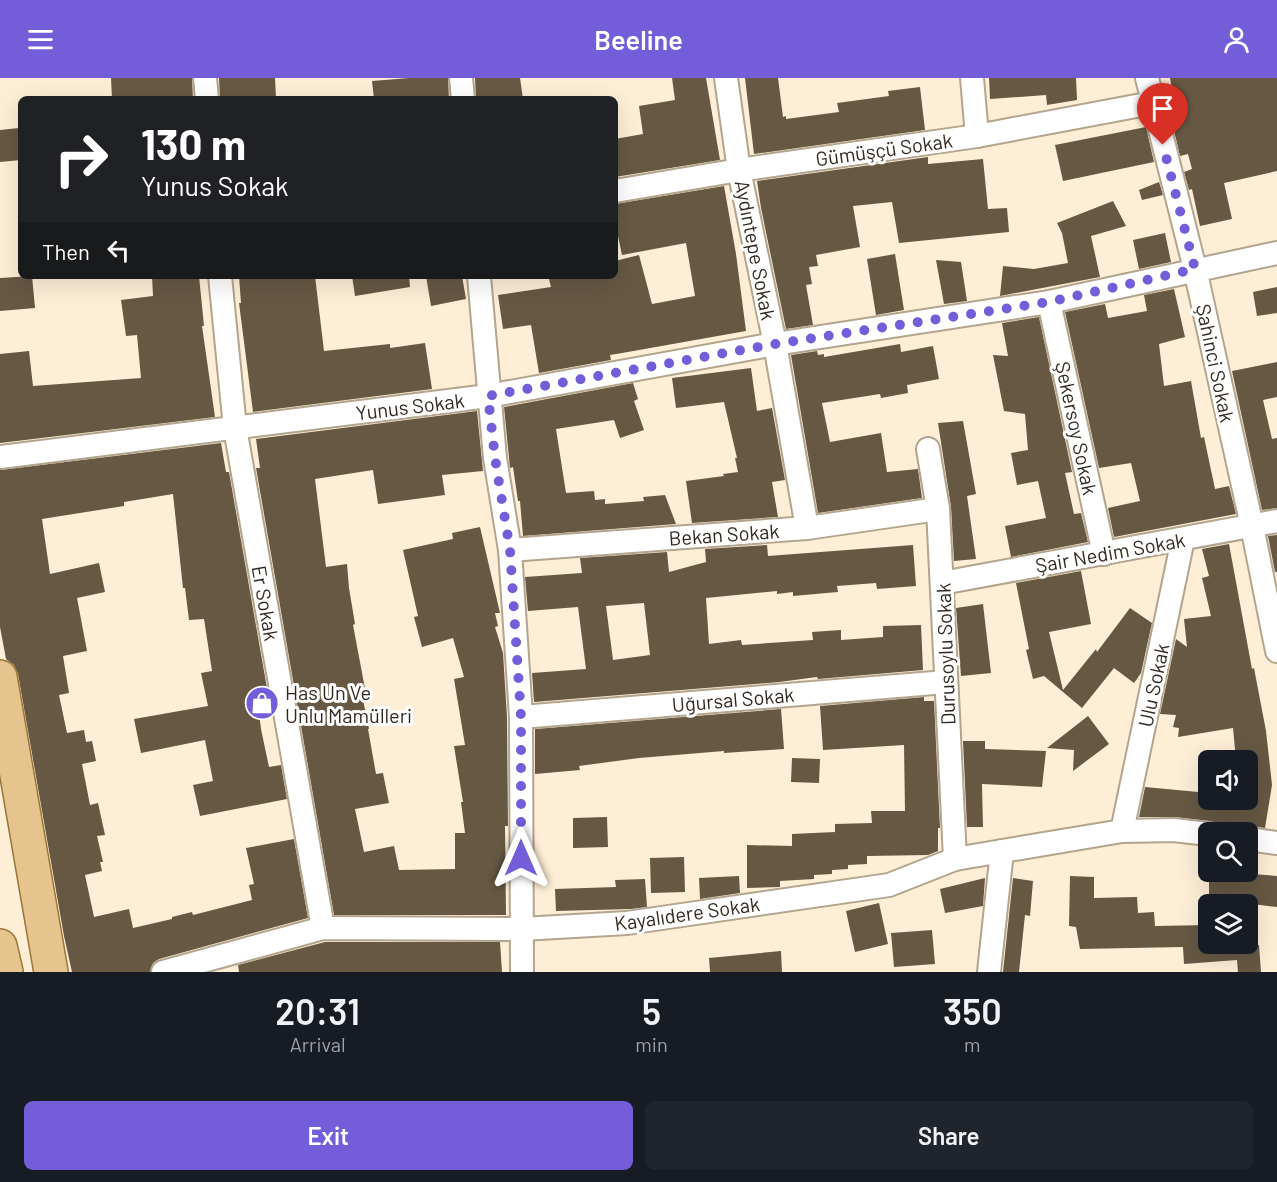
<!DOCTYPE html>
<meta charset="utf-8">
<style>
body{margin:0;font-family:Barlow,sans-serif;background:#20242c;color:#f1f3f6;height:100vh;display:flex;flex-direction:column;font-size:22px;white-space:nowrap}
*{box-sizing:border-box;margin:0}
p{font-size:20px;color:#9ea1a6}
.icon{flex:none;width:33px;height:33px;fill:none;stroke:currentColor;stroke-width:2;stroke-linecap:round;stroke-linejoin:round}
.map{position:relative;height:894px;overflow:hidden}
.sheet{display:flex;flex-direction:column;background:#171b24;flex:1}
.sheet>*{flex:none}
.banner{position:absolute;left:18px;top:18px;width:600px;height:183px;border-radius:9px;box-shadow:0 6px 24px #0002;background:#202124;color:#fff;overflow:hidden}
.controls{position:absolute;left:1198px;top:672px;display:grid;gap:12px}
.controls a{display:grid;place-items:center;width:60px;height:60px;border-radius:9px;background:#171b24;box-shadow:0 6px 24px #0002;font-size:30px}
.pin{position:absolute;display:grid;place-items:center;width:51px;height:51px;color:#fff;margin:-62px -26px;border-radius:50% 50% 50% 0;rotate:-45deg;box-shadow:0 0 6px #0007}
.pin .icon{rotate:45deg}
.me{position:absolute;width:66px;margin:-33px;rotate:0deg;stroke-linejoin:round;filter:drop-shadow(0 0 4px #0008)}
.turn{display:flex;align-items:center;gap:21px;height:126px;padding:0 24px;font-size:27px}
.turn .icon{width:78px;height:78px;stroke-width:2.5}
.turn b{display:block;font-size:42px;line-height:51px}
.then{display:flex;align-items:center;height:57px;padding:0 24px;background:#0003;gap:12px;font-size:22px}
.eta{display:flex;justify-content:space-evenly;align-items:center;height:102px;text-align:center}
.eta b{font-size:36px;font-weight:600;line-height:42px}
.primary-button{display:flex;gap:12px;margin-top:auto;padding:12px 24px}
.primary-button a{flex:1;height:69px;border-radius:9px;background:#745dd8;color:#fff;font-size:24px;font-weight:600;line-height:69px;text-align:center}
.primary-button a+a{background:#20242c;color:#f1f3f6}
header{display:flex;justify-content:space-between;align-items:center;height:78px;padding:0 24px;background:#745dd8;color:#fff;font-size:27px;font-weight:600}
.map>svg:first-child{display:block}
.building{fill:#665843;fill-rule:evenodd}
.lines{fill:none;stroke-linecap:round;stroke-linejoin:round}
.street-casing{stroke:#b3a48d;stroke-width:26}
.primary-casing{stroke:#9a7536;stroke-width:36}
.street{stroke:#fff;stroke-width:22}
.primary{stroke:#e5c48e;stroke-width:33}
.route{stroke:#745dd8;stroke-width:10;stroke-dasharray:0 18}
.labels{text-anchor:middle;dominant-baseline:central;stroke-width:6;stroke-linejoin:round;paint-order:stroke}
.street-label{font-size:20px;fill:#312a21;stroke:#fefefe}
.poi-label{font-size:20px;fill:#312a21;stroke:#fefefe;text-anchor:start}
</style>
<header><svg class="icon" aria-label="menu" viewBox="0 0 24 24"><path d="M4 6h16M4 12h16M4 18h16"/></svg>Beeline<svg class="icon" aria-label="person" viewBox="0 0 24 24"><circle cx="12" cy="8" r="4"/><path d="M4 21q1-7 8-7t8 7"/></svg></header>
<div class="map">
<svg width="1277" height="894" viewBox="0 0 1277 894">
<rect width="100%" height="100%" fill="#ffeed6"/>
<!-- building -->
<g class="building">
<polygon points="111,0 192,0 193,21 112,21"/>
<polygon points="219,0 275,0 276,21 220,21"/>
<polygon points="409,0 448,0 449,21 374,21 372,3"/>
<polygon points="475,0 520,0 523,21 476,21"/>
<polygon points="672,0 706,0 720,82 615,99 615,61 643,56 639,28 675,22"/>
<polygon points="745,0 778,0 783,39 786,38 786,41 839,34 837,25 889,18 888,13 920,9 925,52 754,76"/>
<polygon points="989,0 1076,0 1077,22 1047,27 1046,17 990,21"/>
<polygon points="1170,0 1277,0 1277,93 1224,105 1232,141 1200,148 1192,111 1189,112 1184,94 1192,91 1188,76 1180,78 1172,44 1178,43"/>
<polygon points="1146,49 1154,84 1063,103 1055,67"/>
<polygon points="19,50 21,82 0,84 0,52"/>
<polygon points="928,79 928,86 983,81 988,131 1007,130 1009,154 899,165 892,124 853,128 860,169 816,177 818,188 809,189 812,206 806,207 813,247 786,251 761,130 757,103"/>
<polygon points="1159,104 1163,117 1142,122 1139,112"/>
<polygon points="724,108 736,176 746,253 622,275 610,277 611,282 539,295 531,247 503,251 498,217 551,209 549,201 564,198 615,198 615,183 639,177 652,226 695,218 686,165 622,177 615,144 615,126"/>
<polygon points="1113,123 1126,148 1091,158 1100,199 1000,218 1003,188 1034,191 1068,185 1062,155 1057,145"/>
<polygon points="1165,155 1171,184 1139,191 1133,162"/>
<polygon points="895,176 904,232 876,237 867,181"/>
<polygon points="936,182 961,184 967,223 944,226"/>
<polygon points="32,198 35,230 0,233 0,200"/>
<polygon points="152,198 199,198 204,248 202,248 215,339 0,365 0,276 29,273 33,308 141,300 137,257 126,258 121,222 153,218"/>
<polygon points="239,198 315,198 324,273 390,266 390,270 425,265 432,311 253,334 239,225 241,225"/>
<polygon points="352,198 409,198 410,209 355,218"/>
<polygon points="426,198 462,198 466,221 431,228"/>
<polygon points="1277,209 1277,235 1257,238 1253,214"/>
<polygon points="1174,211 1185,259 1159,266 1164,308 1191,303 1201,360 1204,359 1215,411 1229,408 1236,436 1114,459 1108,430 1140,423 1131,385 1099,390 1065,234 1105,226 1108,240 1147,233 1144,217"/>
<polygon points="1039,239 1072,394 1065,395 1074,436 1081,435 1088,464 1011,479 1005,448 1046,440 1038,403 1017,407 1011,375 1028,372 1025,336 1004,333 993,277 1008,278 1002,245"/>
<polygon points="900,266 901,274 933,268 939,301 907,307 908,315 881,320 880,316 822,325 830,364 881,355 887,394 918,391 922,420 818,435 791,277 817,273 818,277 824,276 824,279"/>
<polygon points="1277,284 1277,319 1263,322 1272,361 1277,360 1277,430 1262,432 1232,293"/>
<polygon points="751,290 757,333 772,330 785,402 772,404 778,439 692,445 686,403 724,398 723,396 738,394 735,380 737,380 724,324 676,330 672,300"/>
<polygon points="633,305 638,321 634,323 644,352 620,360 614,342 556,351 566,415 594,413 595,422 605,421 605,426 644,423 643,419 665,417 676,446 523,458 520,423 518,423 513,389 510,390 504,329"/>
<polygon points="477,333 483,393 442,397 445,417 378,426 373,392 315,401 326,489 347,486 349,510 355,546 353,547 366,616 362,617 369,651 368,651 376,696 383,695 389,725 355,731 364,774 394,768 399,792 455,791 455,755 465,755 461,724 463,724 454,668 465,667 454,601 464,599 453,560 422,569 414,539 418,538 403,472 453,461 452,455 480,449 500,535 495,535 498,548 495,549 503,575 507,639 508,748 505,748 506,837 334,837 256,390 260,390 256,361"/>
<polygon points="963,343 976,416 967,418 976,481 954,483 951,429 938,345"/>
<polygon points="221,365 226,394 229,394 271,633 259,635 261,651 269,689 281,687 287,721 200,738 193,707 213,703 205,662 141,675 134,641 208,628 201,595 212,593 204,541 189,542 185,510 183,510 173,416 124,424 124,428 42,441 50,496 99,485 105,514 77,520 87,573 63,578 69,615 59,617 67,655 84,652 86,664 92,663 96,683 82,686 90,727 98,725 105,757 97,758 103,784 100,784 102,793 85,797 94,839 129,831 133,850 172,841 172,839 192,834 193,837 252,822 249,807 254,806 246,770 294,761 308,840 159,881 153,885 150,894 72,894 64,858 18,596 14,587 6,581 0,549 0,392"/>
<polygon points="1277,457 1277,494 1275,494 1268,458"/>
<polygon points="1229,466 1252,591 1254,590 1266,653 1272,707 1265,750 1229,745 1228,750 1220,749 1210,743 1174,739 1139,739 1145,709 1209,715 1209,722 1248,722 1248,682 1236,682 1233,650 1178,659 1179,650 1173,649 1176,637 1160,636 1176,561 1187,569 1184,541 1211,538 1202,500 1209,498 1202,471"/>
<path d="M767,467L768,478L913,467L916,508L877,511L876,505L837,508L838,514L793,518V514L777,516V513L706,520L709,566L741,562L742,567L813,562L812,554L841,552V562L883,559V548L921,547L923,592L818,601L817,599L779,604L534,624L532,595L586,591L578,529L528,533L525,499L582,495L580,480L667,474L669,494L706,484L705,471ZM644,525L650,577L613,582L606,528Z"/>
<polygon points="1081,493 1091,546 1049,554 1063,612 1096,571 1097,574 1130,530 1152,545 1141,595 1134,605 1114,590 1082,630 1044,598 1033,601 1026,572 1029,571 1016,505"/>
<polygon points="983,526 991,595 961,598 956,530"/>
<polygon points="924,619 924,623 934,623 940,750 938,750 938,773 928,777 867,778 867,786 848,787 848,791 832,792 832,796 814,797 814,801 780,803 780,809 747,810 747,767 792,768 792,756 835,754 835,746 872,745 871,733 905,733 904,667 823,672 820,628"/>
<polygon points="781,631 784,671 724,675 724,673 639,680 579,688 580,692 535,696 535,651"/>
<polygon points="1088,638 1109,666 1073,693 1074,672 1047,670"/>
<polygon points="963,663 985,663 985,671 1046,673 1042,709 982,706 983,749 967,749"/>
<polygon points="792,680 820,681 819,705 791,704"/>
<polygon points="607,739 608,769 573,770 573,740"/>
<polygon points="684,779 685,814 651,815 650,780"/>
<polygon points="1253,796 1277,798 1277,829 1252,826 1209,826 1209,800 1253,800"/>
<polygon points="739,798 740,815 700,821 699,800"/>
<polygon points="1070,798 1094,799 1094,820 1137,819 1138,835 1154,834 1155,848 1209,847 1209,866 1259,867 1261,894 1238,894 1237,882 1184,886 1183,869 1080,871 1076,849 1069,848"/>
<polygon points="985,800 983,828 945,835 940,811"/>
<polygon points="1013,800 1033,803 1030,838 1025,837 1019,894 1003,894"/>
<polygon points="645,801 647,829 631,831 556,833 555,811 616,809 615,802"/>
<polygon points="879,825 888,866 855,874 846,833"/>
<polygon points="932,852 935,886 894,889 891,855"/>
<polygon points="325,864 500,864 502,894 239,894 238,887"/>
<polygon points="781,873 782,894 710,894 709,880"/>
</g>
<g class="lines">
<defs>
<g id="street">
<polyline points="205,0 207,21"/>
<polyline points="461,0 463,21"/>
<polyline points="726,0 739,92 775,266 807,450"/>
<polyline points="972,0 977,58"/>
<polyline points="1147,0 1195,191 1252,448 1277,573"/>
<polyline points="615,113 739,92 977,58 1152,25"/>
<polyline points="220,198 235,350 323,850"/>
<polyline points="479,198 495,380 510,472 521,639 522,894"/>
<polyline points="1049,224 1104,476"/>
<polyline points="928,371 938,431 955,781"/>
<polyline points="0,379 488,318 775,266 1049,224 1277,175"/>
<polyline points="510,472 807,450 938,431"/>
<polyline points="942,505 1277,443"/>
<polyline points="521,639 946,604"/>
<polyline points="1122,753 1183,461"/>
<polyline points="1248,761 1277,765"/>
<polyline points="163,894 323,850 522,851 627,845 889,807 955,781 1122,753 1173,752 1209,756"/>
<polyline points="989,894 1002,773"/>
</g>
<g id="primary">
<polyline points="0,599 51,894"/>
<polyline points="0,868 6,894"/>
</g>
</defs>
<!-- street casing -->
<use href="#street" class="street-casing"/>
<!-- primary casing -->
<use href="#primary" class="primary-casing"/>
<!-- street -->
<use href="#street" class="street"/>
<!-- primary -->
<use href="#primary" class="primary"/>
</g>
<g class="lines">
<!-- route -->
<polyline class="route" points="521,780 521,639 510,472 495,380 488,318 775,266 1049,224 1195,191 1163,67"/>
</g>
<!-- icons -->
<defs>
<symbol id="shop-disc" viewBox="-11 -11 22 22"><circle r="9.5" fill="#745dd8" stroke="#fefefe"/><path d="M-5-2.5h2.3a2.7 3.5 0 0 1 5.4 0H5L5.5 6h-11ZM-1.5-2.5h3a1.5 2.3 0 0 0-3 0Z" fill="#fff"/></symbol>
</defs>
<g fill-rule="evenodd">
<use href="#shop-disc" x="243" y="606" width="38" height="38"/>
</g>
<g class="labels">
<!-- street labels -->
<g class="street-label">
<text transform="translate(884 71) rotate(-8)">Gümüşçü Sokak</text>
<text transform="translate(756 172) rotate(79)">Aydıntepe Sokak</text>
<text transform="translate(1216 285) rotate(78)">Şahinci Sokak</text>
<text transform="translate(410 328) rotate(-7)">Yunus Sokak</text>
<text transform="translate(1077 350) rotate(78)">Şekersoy Sokak</text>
<text transform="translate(724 456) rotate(-4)">Bekan Sokak</text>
<text transform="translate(1110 474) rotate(-10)">Şair Nedim Sokak</text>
<text transform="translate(266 525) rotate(80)">Er Sokak</text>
<text transform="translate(945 576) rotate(-92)">Durusoylu Sokak</text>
<text transform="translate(1153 607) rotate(-78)">Ulu Sokak</text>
<text transform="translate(733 621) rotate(-5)">Uğursal Sokak</text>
<text transform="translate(687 835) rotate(-8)">Kayalıdere Sokak</text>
</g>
<!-- poi labels -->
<g class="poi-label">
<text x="285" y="614">Has Un Ve<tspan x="285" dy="23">Unlu Mamülleri</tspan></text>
</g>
</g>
</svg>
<div class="controls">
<a><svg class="icon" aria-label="sound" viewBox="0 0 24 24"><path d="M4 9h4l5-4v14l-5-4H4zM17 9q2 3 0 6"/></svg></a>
<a><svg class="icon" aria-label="search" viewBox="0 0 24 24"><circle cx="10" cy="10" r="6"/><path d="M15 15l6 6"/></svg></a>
<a><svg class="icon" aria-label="layers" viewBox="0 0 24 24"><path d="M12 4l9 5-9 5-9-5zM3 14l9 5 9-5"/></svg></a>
</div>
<div class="pin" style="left:1163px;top:67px;background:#d93025"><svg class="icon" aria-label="arrive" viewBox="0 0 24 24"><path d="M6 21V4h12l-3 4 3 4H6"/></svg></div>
<svg class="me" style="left:521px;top:780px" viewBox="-20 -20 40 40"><path d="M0-17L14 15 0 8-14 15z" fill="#745dd8" stroke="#fff" stroke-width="4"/></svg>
<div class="banner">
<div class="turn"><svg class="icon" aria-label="right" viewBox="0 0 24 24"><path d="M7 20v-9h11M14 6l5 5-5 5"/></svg><div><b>130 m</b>Yunus Sokak</div></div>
<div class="then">Then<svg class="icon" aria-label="left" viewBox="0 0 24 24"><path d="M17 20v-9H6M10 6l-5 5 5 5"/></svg></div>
</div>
</div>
<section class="sheet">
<div class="eta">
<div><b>20:31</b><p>Arrival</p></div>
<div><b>5</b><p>min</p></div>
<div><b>350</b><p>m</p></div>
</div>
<div class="primary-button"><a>Exit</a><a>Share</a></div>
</section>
